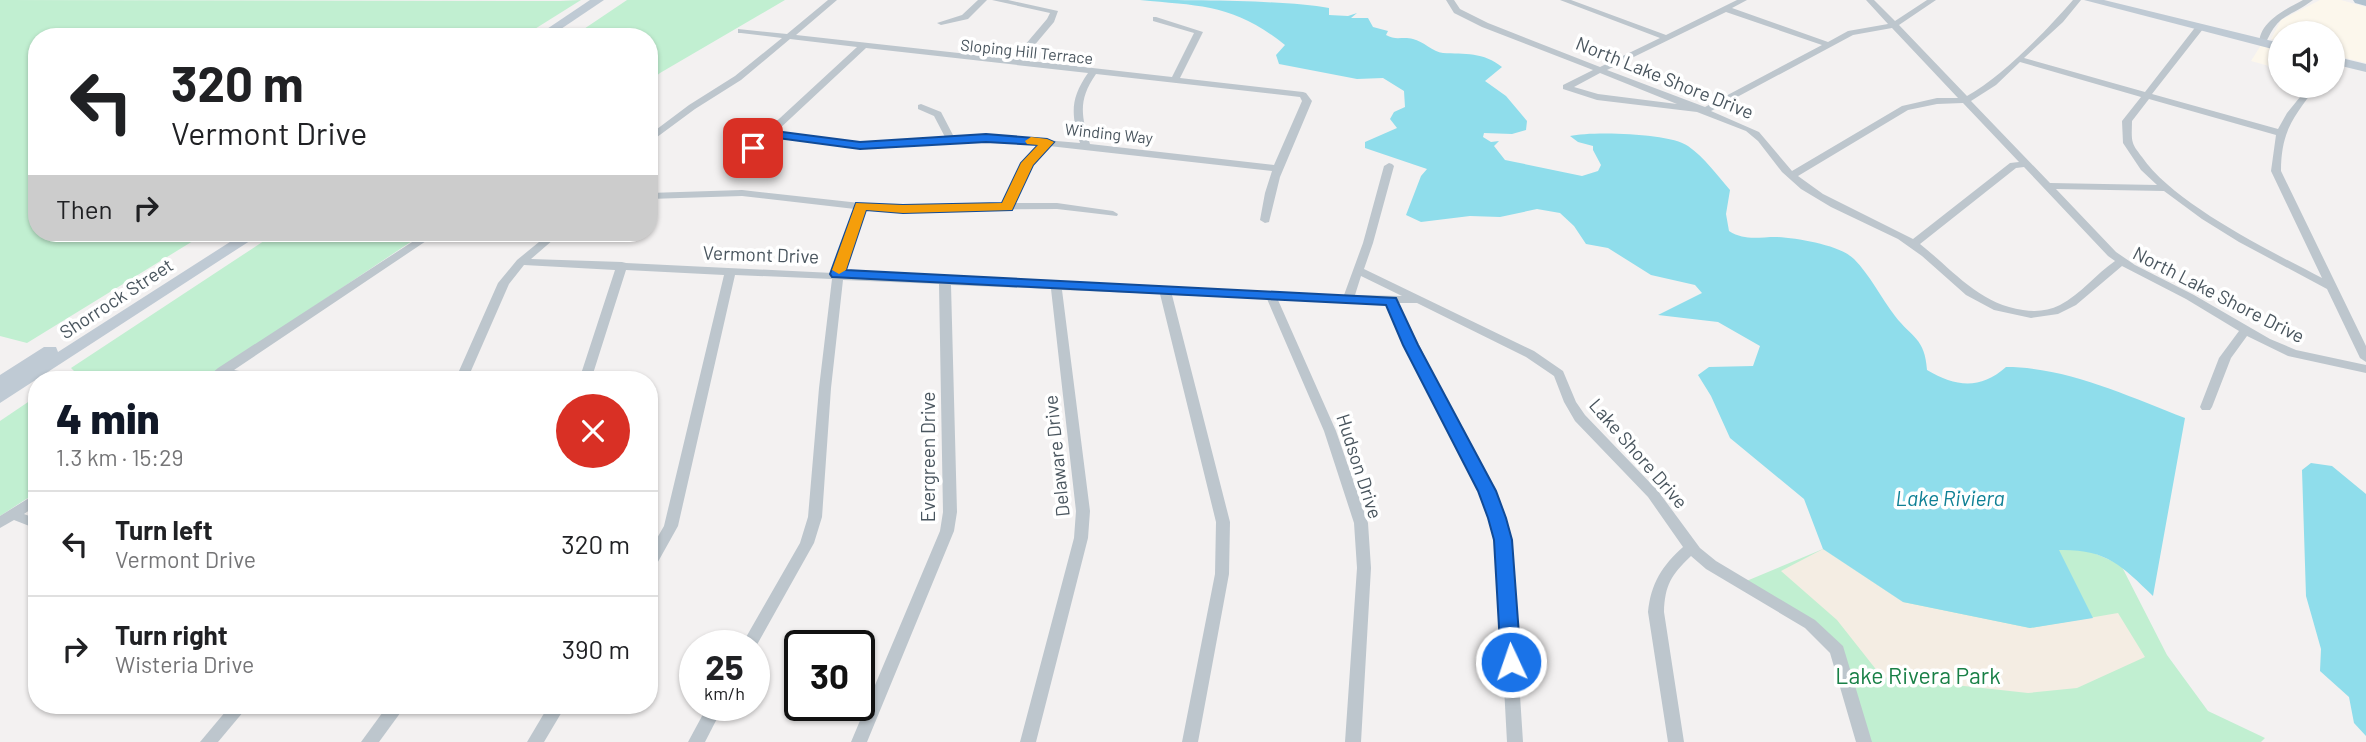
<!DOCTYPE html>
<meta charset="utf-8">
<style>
body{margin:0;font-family:Barlow,sans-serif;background:#f6f6f6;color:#202124;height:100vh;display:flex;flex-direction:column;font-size:26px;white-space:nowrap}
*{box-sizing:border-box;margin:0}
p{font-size:23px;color:#757577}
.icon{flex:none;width:38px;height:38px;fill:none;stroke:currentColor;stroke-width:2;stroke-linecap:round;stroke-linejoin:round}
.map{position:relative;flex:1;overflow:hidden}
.sheet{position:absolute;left:28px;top:371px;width:630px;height:343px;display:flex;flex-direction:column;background:#fff;border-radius:28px;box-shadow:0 2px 5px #0004}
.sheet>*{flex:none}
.guide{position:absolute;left:28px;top:28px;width:630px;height:214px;border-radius:28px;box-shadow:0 2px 5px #0004;background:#fff;color:#202124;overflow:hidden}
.buttons{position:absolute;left:2268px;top:21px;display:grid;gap:14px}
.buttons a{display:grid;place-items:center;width:77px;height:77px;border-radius:50%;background:#fff;box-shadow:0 2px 5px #0004;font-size:35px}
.speed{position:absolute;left:679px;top:630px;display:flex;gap:14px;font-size:35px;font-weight:700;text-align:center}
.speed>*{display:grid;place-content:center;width:91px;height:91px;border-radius:50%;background:#fff;box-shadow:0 2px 5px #0004;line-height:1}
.speed small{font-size:18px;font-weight:400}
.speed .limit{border:4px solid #111;border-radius:10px;background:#fff;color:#111}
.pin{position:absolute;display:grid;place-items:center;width:60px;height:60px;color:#fff;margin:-30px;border-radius:14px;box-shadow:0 4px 10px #0006}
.me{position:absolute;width:77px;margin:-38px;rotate:357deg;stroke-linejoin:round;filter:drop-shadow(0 0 5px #0008)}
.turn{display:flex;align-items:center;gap:24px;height:147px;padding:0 28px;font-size:32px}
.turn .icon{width:91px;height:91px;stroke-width:2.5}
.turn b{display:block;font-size:49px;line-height:60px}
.then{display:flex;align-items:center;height:66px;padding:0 28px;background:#0003;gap:14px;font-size:26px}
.round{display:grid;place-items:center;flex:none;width:74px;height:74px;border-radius:37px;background:#f6f6f6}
.summary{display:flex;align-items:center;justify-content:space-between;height:119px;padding:0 28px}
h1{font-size:42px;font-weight:800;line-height:52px;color:#111827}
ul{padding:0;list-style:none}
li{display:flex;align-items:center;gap:21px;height:105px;padding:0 28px;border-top:2px solid #e0e0e0}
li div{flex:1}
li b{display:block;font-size:26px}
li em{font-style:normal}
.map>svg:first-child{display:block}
.commercial{fill:#fcf7ec}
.green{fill:#c1efd1}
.sand{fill:#f4ede3}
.water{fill:#8fddeb}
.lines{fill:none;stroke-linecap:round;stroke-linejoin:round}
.street{fill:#bdc6cd;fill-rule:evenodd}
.secondary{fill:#bfcad4;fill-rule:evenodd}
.primary{fill:#b1c2cf;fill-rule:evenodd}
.route{fill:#1a73e8;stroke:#114b97;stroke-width:2}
.slow{fill:#f59e0b}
.labels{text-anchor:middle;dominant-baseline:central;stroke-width:7;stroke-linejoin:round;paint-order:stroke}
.far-street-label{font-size:16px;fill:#49555e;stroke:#fff}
.street-label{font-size:19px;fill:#49555e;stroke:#fff}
.water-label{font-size:21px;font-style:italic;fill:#0f8095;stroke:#fff}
.near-park-label{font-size:23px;fill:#198047;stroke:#fff}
</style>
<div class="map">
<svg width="2366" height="742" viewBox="0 0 2366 742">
<rect width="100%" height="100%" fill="#f3f1f1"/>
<!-- commercial -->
<g class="commercial">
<polygon points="2320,0 2341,0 2366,7 2366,63 2333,55 2333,33 2280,33 2280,41 2271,39 2281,20"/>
<polygon points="2261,45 2280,49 2280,69 2251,61"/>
</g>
<!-- green -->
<g class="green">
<polygon points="0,0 560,1 581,0 522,37 37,37 37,233 206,233 27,343 0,336"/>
<polygon points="627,0 785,0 660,73 649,82 649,37 572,37"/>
<polygon points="276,233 424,233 204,380 61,380 74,371 71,368"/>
<polygon points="37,396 37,492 0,516 0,421"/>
<polygon points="1823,549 1903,602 2058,550 2085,549 2121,565 2167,655 2208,711 2265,738 2261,742 1869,742 1837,649 1744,582"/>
</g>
<!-- sand -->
<polygon class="sand" points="1823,549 1903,602 2030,628 2118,613 2145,657 2077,688 2028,693 1882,677 1837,620 1781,571"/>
<!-- water -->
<g class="water">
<path d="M1140,0C1191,0 1284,0 1329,8V15L1348,16L1357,13L1351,18H1368L1373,27L1388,31L1386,35C1396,41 1403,36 1413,39C1423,41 1433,52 1443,53C1464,54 1484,52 1502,67L1485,81L1506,96L1527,121L1526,130L1512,134L1484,133L1483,137L1491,142L1499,141L1494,146L1505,160L1582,176L1598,171L1601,165L1593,150V146L1578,142L1570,136C1592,131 1670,133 1688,146C1705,158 1717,175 1730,190L1726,214L1729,231C1745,241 1758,237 1776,237C1796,238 1840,245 1854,259C1870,275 1881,298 1895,316C1912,338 1925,338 1927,370C1956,387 1980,390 2006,367C2067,367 2128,396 2185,418L2153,596C2121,565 2106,549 2059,550L2093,618L2030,628L1903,602L1823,549L1804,499L1730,438L1711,396L1698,375L1709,367L1753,366L1760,346L1718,322L1658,315L1702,293L1695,285L1651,275L1608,248L1586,244L1574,226L1560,213L1537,209L1500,217L1470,216L1421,222L1406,215L1421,176L1427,169L1365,148V142L1397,128L1390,119L1394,112L1405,107L1404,91L1383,78L1357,79L1279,64L1276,55L1285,45C1234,4 1201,6 1140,0Z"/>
<polygon points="2311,463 2332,466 2366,494 2366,736 2354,723 2349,697 2320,671 2321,649 2306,596 2302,470"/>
</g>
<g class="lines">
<!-- street -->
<g class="street">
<path d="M828,0H837L796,35L1013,59L1047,19L1050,13L992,0H1008L1058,11L1054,22L1022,60L1172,77L1194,33L1153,21V17H1156L1203,32L1180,78L1303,92L1306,93L1312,101L1280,177L1269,222L1265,223L1260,220L1265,193L1272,171L1049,146L1032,164L1014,203H1057L1113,211L1118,214L1117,216L1057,209L865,210L844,273L1344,295L1363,243L1384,166L1389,163L1392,164L1394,166L1373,243L1364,269L1534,351L1563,371L1576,402L1585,415L1658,491L1700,548L1716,561L1815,620L1843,646L1872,742H1856L1830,653L1805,628L1706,569L1691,556C1671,575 1665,585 1664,612L1684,742H1668L1648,612C1651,583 1662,566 1683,547L1648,497L1575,421L1564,402L1554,376L1526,357L1417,303H1398L1488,482L1510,540L1523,742H1507L1496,540L1475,482L1386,303L1278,300L1336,431L1368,523L1371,568L1361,742H1345L1357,568L1354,523L1324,431L1267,299L1172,295L1230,522L1229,574L1198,742H1182L1215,574L1216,522L1160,294L1062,290L1090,511L1088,538L1036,742H1020L1074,538L1076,511L1051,289L951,285L957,512L954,531L867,742H851L940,531L943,512L939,284L843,280L831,388L822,517L814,543L754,650V646H741L800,543L808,517L819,388L832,279L735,275L678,526L654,569L649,570V552L664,526L724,275L626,270L591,380H579L615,270L524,265L509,284L467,380H455L498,283L517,260L550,233H561L531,259L622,262L626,263L833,273L855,209L742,196L649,199V193L742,190L878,205L1004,204L1023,163L1039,145L987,141L860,148L772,136L745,161H739V157L763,134L764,131L767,130L857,47L790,39L741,80L695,109L649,143V135L689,105L735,76L782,38L741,33H738V29L787,34ZM866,48L1088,73C1070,99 1071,114 1080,143L987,135L954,137L941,112L921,104L918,105V109L934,116L945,137L860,142L777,131ZM1096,74L1300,97L1302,101L1274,165L1090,144C1081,115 1078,100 1096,74ZM1361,276L1402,296L1355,295Z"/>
<polygon points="978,0 987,0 968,19 941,25 937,23 962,15"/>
<path d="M1446,0H1454L1460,9L1488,23L1600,67L1660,38L1560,0H1571L1666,35L1737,0H1747L1732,8L1828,42L1848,31L1888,24L1866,0H1874L1895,21L1927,0H1936L1899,25L1967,96C2002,77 2046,31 2073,0H2081L2063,22L2024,58L2145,92L2197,25H2203V29L2152,94L2278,129L2287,113L2309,86H2317C2294,116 2281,131 2281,171L2366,346V362L2360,358L2327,289L2239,242L2202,219L2164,191L2056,189L2116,252L2135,265L2194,295L2270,339L2296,350L2366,365V373L2288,356L2247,336L2231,358L2212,407L2210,410H2202L2200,407L2219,358L2239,331L2186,299L2122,266L2076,305L2058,314L2031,318L1994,310L1966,295L1922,256L1898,239L1831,207L1801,189L1782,172L1758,141L1746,131L1697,112L1597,100L1563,89V85L1593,70L1482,27L1454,13ZM1726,12L1822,45L1705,107L1607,70ZM1892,28L1958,98H1937L1902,106L1792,171L1759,132L1711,111L1853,35ZM2020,62L2141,97L2122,121L2123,143L2141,170L2157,185L2050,183L1971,101L1996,85ZM1600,73L1677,104L1598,94L1574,87ZM2149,99L2276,135L2271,171L2322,278C2270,251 2174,204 2142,157C2139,153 2134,147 2133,143C2131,137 2132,128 2132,121ZM1963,103L2019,162L2010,163L1913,239L1823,194L1798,176L1908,110L1937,104ZM2024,167L2108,256L2115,261C2096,274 2081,294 2060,305C2048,311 2036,312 2023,310C1979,304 1953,270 1920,244L2016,168Z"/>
<path d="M2303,0H2313C2288,19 2279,12 2265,45H2259C2259,21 2285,10 2303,0Z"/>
<polygon points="426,233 438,233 234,370 271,377 273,380 247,380 225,375 219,380 204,380 218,368"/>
<polygon points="37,493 37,505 24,514 37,519 37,529 14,520 0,528 0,516"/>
<polygon points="231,705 249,705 218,742 200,742"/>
<polygon points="388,705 406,705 379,742 361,742"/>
<polygon points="549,705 566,705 544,742 527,742"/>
<polygon points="708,705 724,705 705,742 688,742"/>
</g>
<!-- secondary -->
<g class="secondary">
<polygon points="590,0 604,0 549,37 535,37"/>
<polygon points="2084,0 2104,0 2280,43 2280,51"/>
<polygon points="2333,56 2366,64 2366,72 2333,64"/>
<polygon points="244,233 262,233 0,403 0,375 44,347 56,347 58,352"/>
</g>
<!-- primary -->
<polygon class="primary" points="2353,0 2366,0 2366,6 2355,3"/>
</g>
<!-- route -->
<polygon class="route" points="767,130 860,142 986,134 1047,139 1054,142 1033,165 1012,210 903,213 866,210 846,270 1396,298 1418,345 1496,491 1506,518 1512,540 1521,662 1518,668 1511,670 1504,668 1501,662 1494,540 1488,518 1478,491 1403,345 1386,305 832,277 830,274 856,203 903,205 1002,203 1021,163 1038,145 986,142 860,149 770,137 757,150 748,150 748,145"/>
<!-- slow -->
<polygon class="slow" points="1031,137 1047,139 1054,142 1033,165 1012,210 903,213 866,210 846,270 839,274 832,270 856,203 903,205 1002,203 1021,163 1038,145 1027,144 1025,141"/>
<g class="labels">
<!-- far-street labels -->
<g class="far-street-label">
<text transform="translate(1027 51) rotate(6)">Sloping Hill Terrace</text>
<text transform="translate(1109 133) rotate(6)">Winding Way</text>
</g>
<!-- street labels -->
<g class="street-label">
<text transform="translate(1665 77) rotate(22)">North Lake Shore Drive</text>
<text transform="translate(761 254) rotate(2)">Vermont Drive</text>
<text transform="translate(2219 294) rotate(27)">North Lake Shore Drive</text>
<text transform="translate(116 298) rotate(-33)">Shorrock Street</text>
<text transform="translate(1639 453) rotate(49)">Lake Shore Drive</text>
<text transform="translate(1056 456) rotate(-96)">Delaware Drive</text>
<text transform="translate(927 457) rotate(-90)">Evergreen Drive</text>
<text transform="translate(1360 466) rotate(72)">Hudson Drive</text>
</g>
<!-- water labels -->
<g class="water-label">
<text x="1950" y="497">Lake Riviera</text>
</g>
<!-- near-park labels -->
<g class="near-park-label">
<text x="1918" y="675">Lake Rivera Park</text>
</g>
</g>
</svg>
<div class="buttons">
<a><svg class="icon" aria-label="sound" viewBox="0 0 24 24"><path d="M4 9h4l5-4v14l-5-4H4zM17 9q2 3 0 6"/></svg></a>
</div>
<div class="speed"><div>25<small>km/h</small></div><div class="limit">30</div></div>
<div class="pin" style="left:753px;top:148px;background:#d93025"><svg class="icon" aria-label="arrive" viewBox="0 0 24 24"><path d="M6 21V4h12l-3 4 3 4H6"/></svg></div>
<svg class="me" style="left:1511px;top:662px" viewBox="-20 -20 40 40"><circle r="17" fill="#1a73e8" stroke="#fff" stroke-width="3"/><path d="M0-11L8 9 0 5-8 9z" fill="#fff"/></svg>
<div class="guide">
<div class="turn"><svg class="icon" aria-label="left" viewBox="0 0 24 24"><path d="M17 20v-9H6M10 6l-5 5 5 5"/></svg><div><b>320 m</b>Vermont Drive</div></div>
<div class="then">Then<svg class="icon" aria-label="right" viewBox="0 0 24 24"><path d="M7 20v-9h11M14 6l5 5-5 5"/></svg></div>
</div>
<section class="sheet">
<div class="summary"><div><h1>4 min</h1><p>1.3 km · 15:29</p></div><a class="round" style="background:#d93025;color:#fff"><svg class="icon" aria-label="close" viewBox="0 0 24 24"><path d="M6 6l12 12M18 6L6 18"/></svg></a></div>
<ul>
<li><svg class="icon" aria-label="left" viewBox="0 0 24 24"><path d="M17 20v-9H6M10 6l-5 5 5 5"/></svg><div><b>Turn left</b><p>Vermont Drive</p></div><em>320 m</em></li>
<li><svg class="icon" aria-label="right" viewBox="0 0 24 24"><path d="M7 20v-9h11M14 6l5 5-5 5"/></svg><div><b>Turn right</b><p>Wisteria Drive</p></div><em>390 m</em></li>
</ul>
</section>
</div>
